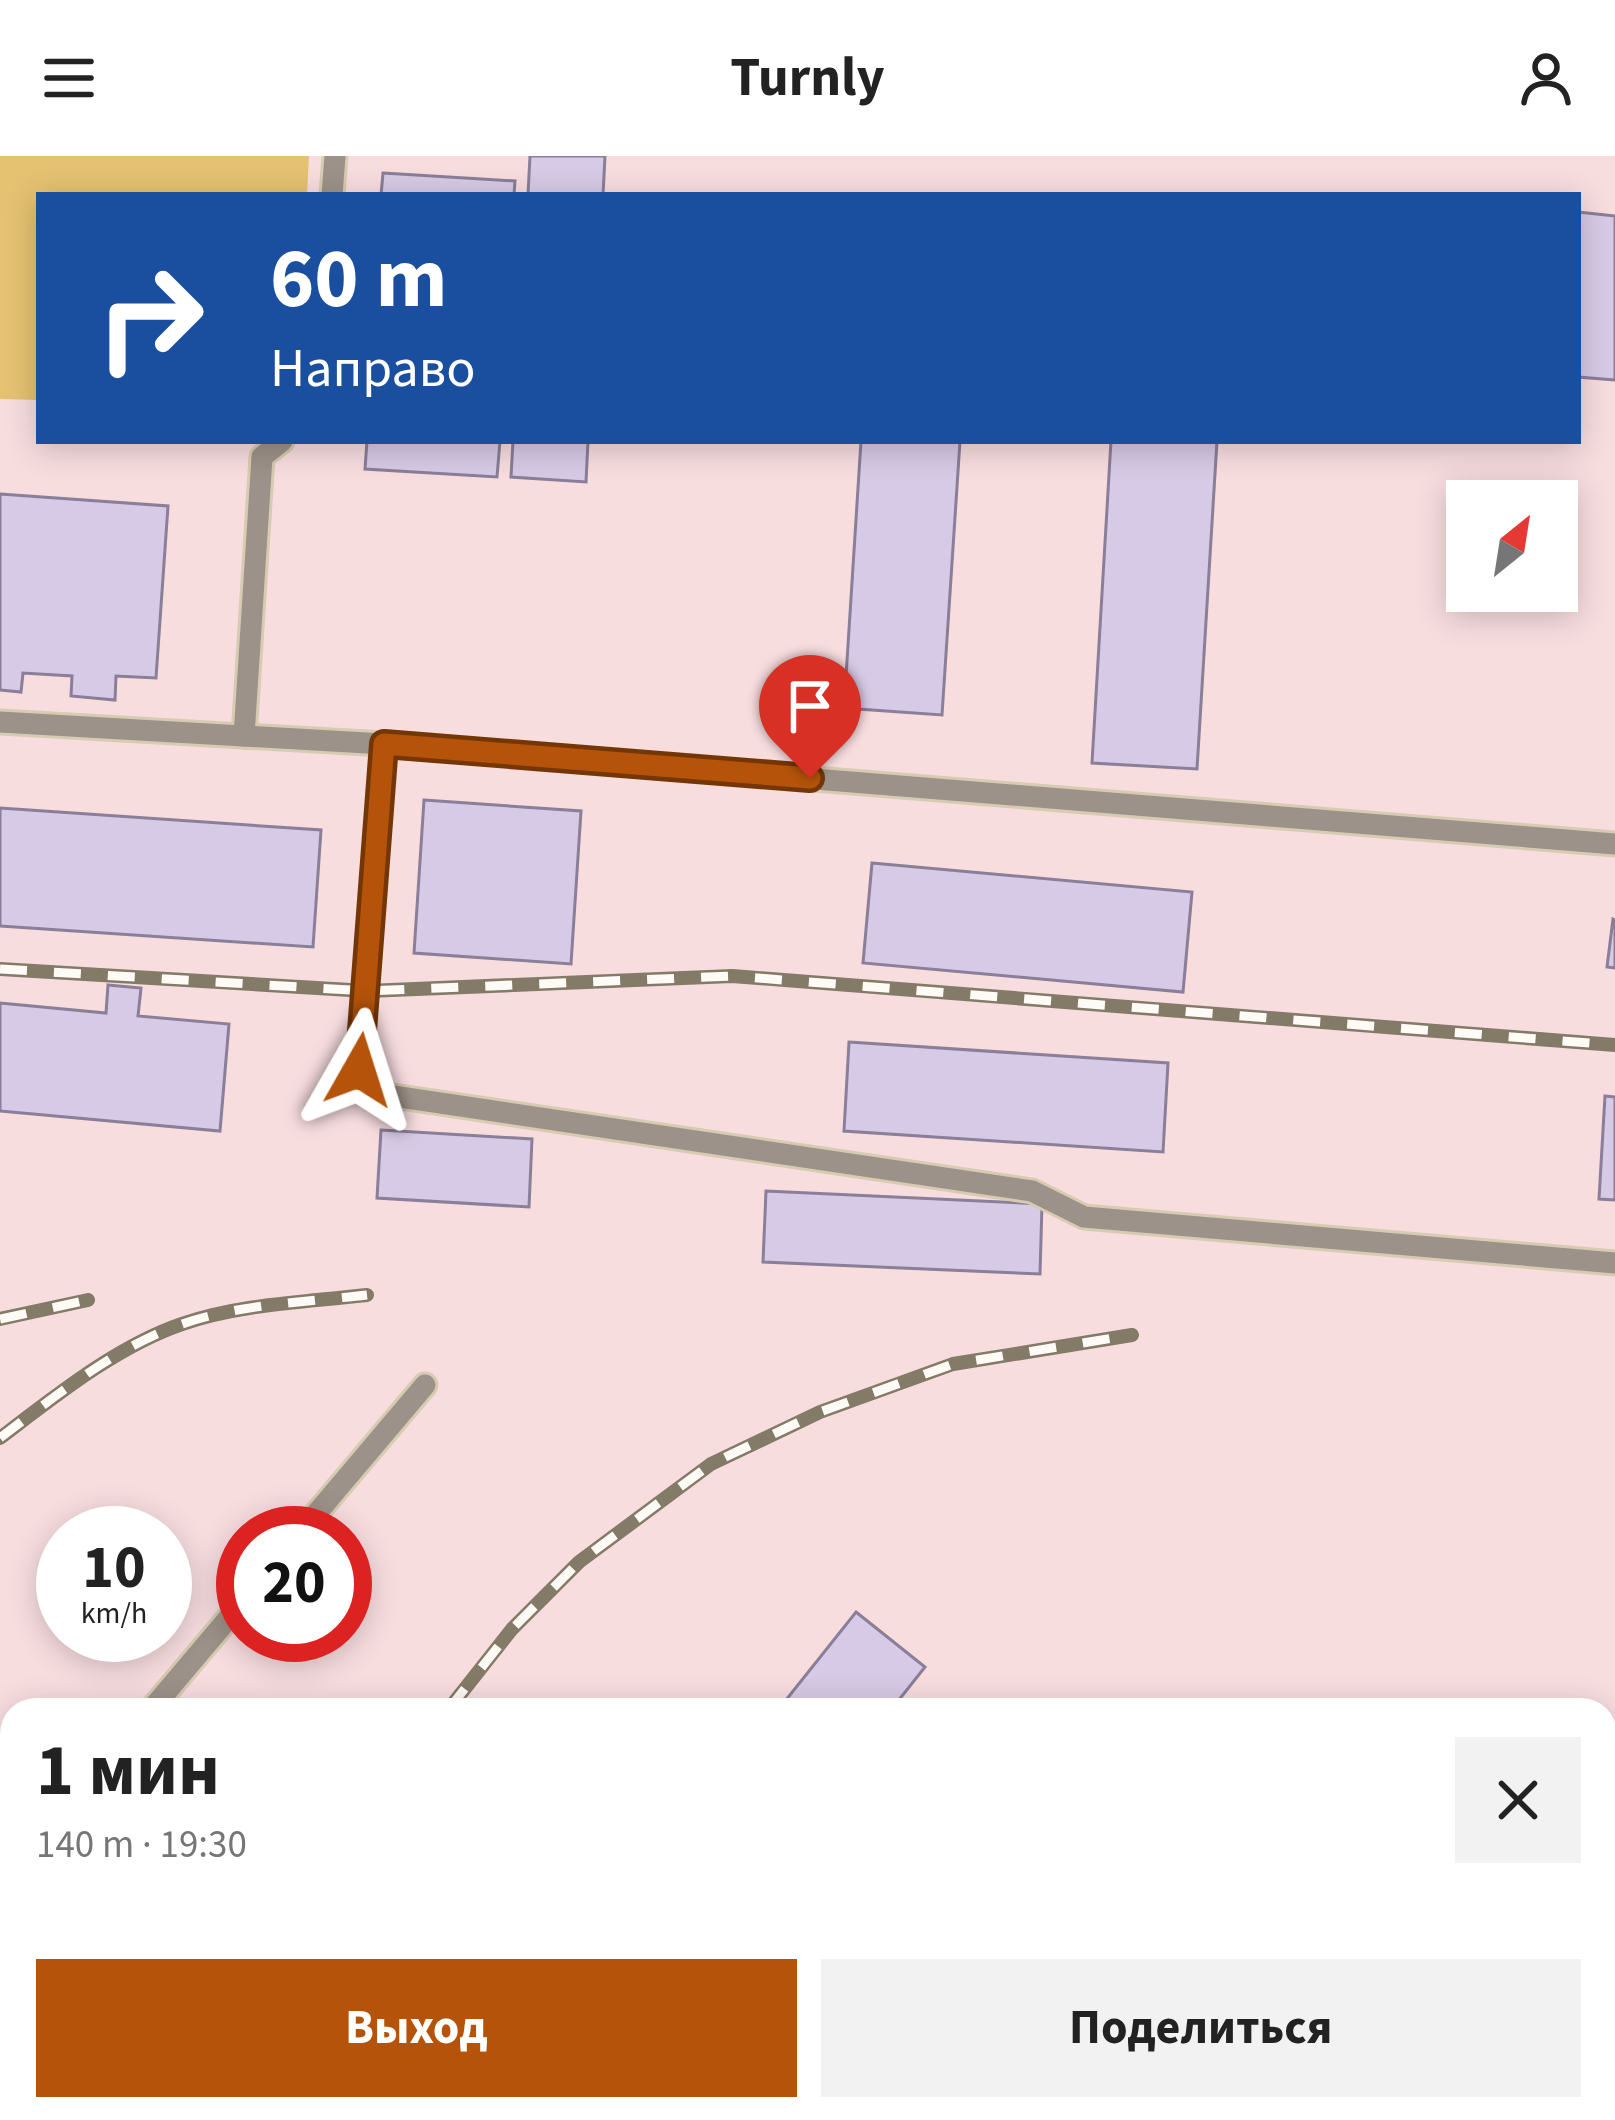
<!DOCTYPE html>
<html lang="ru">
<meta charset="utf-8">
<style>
body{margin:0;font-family:"Source Sans 3",sans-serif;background:#f2f2f2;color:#222;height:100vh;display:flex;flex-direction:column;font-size:45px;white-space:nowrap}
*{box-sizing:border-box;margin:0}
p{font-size:39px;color:#767676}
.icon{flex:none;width:66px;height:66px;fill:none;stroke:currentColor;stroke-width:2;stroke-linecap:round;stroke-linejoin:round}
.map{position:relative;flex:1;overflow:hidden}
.drawer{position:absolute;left:0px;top:1542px;width:1617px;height:423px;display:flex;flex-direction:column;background:#fff;border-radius:36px 36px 0 0;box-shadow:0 6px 30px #0003}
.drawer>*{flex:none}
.guide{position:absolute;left:36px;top:36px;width:1545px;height:252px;border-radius:0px;box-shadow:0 6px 30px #0003;background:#1a4fa0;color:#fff;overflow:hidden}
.needle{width:78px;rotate:30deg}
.fabs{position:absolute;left:1446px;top:324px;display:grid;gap:24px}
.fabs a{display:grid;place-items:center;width:132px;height:132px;border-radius:0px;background:#fff;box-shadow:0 6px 30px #0003;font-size:60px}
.speed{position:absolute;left:36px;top:1350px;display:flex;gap:24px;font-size:60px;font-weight:700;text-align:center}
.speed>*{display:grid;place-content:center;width:156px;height:156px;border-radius:50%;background:#fff;box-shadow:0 6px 30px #0003;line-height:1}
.speed small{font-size:30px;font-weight:400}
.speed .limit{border:18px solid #d22;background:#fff;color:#111}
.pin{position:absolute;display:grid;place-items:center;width:102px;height:102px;color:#fff;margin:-123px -51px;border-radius:50% 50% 50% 0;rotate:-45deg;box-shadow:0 0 12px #0007}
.pin .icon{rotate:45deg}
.me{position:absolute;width:132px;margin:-66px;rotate:6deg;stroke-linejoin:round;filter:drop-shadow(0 0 9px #0008)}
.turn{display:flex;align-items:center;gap:42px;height:252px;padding:0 36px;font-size:54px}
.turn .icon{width:156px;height:156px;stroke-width:2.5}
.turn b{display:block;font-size:84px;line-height:102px}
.round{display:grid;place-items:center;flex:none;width:126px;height:126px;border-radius:0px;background:#f2f2f2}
.overview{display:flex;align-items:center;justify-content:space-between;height:204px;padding:0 36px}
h1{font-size:72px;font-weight:700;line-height:90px}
.primary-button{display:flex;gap:24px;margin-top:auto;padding:24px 36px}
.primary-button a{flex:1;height:138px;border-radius:0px;background:#b45309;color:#fff;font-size:48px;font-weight:700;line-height:138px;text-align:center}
.primary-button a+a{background:#f2f2f2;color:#222}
header{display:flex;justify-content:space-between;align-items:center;height:156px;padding:0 36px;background:#fff;font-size:54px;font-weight:700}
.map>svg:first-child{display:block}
.industrial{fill:#f8dddf;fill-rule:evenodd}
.green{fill:#e5c272}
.building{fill:#d7cae6;stroke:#8a7e98;stroke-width:3}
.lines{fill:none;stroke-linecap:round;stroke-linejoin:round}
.lane-casing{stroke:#d7cbb1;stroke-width:27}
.lane{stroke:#9d9289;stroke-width:21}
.rail-casing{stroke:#837a67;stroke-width:14}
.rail{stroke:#fefbf6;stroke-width:9;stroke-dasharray:27;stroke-linecap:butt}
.route-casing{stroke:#753606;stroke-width:30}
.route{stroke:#b45309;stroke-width:21}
</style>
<header><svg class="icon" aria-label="menu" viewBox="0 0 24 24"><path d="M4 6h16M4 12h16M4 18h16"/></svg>Turnly<svg class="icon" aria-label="person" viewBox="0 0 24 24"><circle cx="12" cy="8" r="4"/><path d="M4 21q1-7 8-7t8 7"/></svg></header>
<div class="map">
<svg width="1615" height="1964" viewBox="0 0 1615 1964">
<rect width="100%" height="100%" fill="#fbedd0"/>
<!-- industrial -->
<path class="industrial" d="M0,0H1615V1964H0ZM39,39H1578V285H39ZM1467,345H1557V435H1467ZM63,1377H165V1479H63ZM243,1377H345V1479H243ZM12,1554H1605V1953H12Z"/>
<!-- green -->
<polygon class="green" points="0,0 309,0 307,39 39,39 39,244 0,243"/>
<!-- building -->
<g class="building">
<polygon points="530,0 605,0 603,39 528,39"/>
<polygon points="383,17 515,25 514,39 381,39"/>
<polygon points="1578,56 1615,60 1615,224 1578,221"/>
<polygon points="367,285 500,285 497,321 365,313"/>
<polygon points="513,285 588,285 586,326 511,321"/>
<polygon points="861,285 960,285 942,559 844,552"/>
<polygon points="1111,285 1217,285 1197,613 1092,607"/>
<polygon points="0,338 168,350 156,522 116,520 115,544 71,540 72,520 23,517 21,536 0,534"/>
<polygon points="424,644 581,655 571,808 414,797"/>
<polygon points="0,652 321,674 313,791 0,770"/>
<polygon points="872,707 1192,736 1183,836 863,807"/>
<polygon points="1613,763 1615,764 1615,812 1607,811"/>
<polygon points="108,829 141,832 138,860 229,868 220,975 0,955 0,847 106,857"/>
<polygon points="849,886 1168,907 1163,996 844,975"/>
<polygon points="1605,940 1615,941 1615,1044 1599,1043"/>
<polygon points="381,974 532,983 529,1051 377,1042"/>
<polygon points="766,1035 1042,1048 1040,1118 763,1106"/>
<polygon points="856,1456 925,1511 891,1554 778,1554"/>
<polygon points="469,1953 576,1953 567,1964 483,1964"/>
<polygon points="704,1953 835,1953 826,1964 695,1964"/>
<polygon points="953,1953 1085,1953 1076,1964 944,1964"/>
</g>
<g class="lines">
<defs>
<g id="lane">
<polyline points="332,39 335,0"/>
<polyline points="0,566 384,588 1615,688"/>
<polyline points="244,580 262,301 282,285"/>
<polyline points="384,588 360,914 373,937 1032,1035 1084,1061 1615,1107"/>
<polyline points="300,1377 425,1229"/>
<polyline points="151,1554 243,1445"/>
<polyline points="0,1733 12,1719"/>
<polyline points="621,1964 630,1953"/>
</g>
</defs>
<!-- lane casing -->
<use href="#lane" class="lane-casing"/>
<!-- lane -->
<use href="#lane" class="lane"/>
<defs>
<g id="rail">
<polyline points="0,813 367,835 732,820 1615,889"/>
<polyline points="0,1163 88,1144"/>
<path d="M0,1282C54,1241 117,1190 182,1168C240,1148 306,1146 367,1139"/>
<polyline points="448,1554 512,1473 579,1406 711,1308 820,1256 953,1208 1132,1179"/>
</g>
</defs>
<!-- rail casing -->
<use href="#rail" class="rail-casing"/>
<!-- rail -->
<use href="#rail" class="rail"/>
</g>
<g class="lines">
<defs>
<polyline id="route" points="359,914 384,588 810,622"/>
</defs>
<!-- route casing -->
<use href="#route" class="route-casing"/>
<!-- route -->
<use href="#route" class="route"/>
</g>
</svg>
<div class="fabs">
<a><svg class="needle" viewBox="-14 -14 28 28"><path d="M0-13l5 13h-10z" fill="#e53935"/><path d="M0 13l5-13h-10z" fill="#767676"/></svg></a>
</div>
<div class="speed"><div>10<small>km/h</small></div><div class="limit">20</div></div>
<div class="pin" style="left:810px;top:622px;background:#d93025"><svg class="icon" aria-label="arrive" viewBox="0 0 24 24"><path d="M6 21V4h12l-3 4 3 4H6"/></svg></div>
<svg class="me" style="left:359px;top:914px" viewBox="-20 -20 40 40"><path d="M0-17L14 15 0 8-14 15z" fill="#b45309" stroke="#fff" stroke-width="4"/></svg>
<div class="guide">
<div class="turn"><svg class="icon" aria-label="right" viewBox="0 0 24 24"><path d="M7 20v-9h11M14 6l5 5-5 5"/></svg><div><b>60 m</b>Направо</div></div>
</div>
<section class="drawer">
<div class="overview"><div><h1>1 мин</h1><p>140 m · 19:30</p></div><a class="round"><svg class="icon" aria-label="close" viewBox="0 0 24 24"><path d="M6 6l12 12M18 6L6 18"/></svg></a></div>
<div class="primary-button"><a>Выход</a><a>Поделиться</a></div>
</section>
</div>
